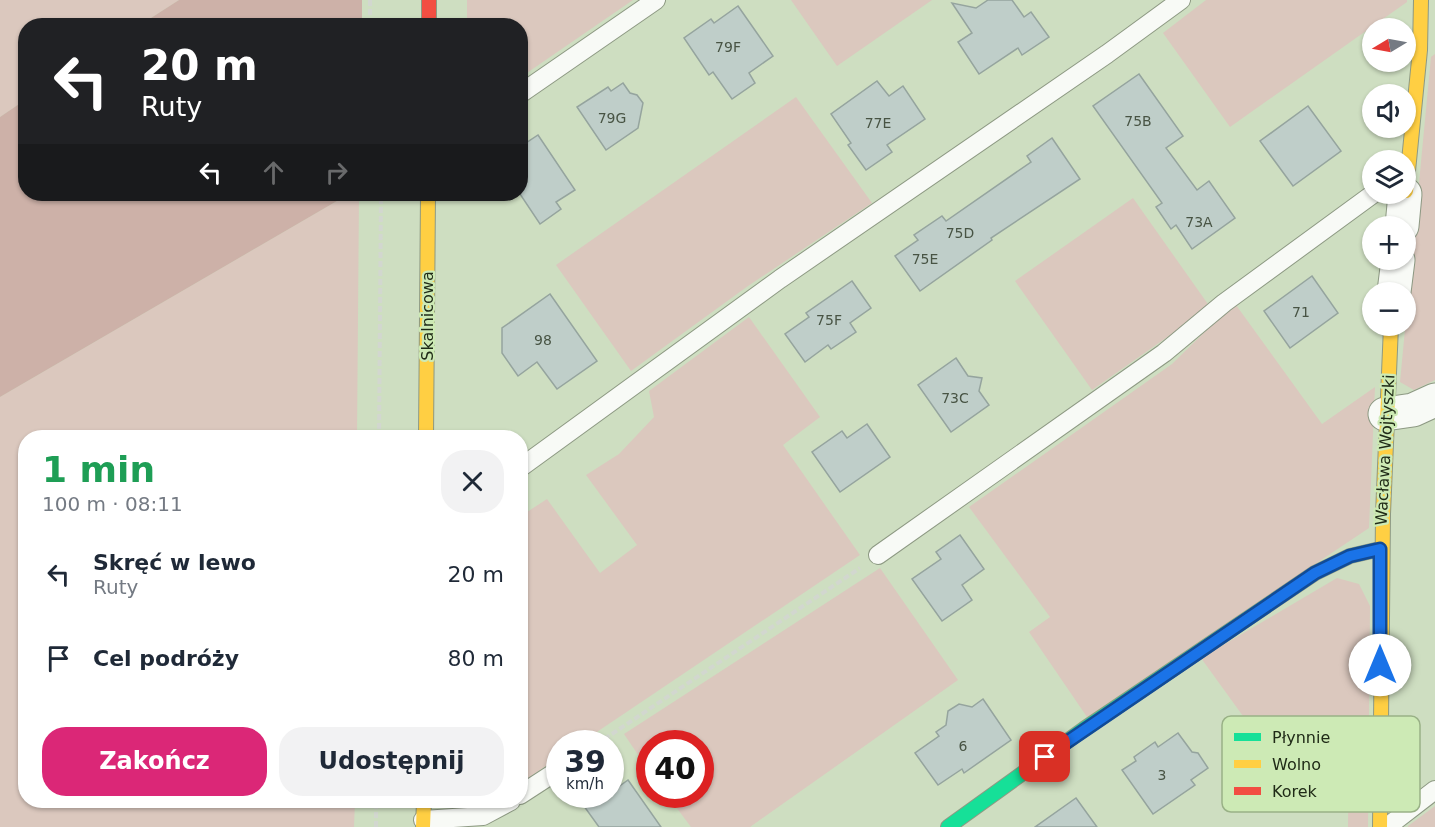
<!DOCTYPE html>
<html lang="pl">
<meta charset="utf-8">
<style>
body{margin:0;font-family:"DejaVu Sans",sans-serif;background:#f2f2f3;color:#1f2937;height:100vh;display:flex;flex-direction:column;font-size:22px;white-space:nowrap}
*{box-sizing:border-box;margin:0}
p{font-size:20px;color:#747a83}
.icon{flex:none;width:33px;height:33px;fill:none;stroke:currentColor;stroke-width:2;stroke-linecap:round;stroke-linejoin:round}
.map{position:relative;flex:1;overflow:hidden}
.sheet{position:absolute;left:18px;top:430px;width:510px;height:378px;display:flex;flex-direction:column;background:#fff;border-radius:24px;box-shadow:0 2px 4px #0004}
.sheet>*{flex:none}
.guide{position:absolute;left:18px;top:18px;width:510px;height:183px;border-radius:24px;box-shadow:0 2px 4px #0004;background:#202124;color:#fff;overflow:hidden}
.needle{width:39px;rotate:260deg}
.tools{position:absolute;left:1362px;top:18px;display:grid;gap:12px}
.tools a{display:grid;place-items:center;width:54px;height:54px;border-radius:50%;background:#fff;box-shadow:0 2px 4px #0004;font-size:30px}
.speed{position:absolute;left:546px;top:730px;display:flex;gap:12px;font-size:30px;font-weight:700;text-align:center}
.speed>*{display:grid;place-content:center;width:78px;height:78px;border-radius:50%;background:#fff;box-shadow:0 2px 4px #0004;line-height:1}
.speed small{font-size:15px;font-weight:400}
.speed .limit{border:9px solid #d22;background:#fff;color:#111}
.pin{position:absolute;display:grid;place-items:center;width:51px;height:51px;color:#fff;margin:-26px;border-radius:12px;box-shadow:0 3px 9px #0006}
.me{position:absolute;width:66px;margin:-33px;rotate:0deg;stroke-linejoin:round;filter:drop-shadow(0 0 4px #0008)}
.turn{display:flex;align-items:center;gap:21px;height:126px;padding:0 24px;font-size:27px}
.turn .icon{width:78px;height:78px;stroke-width:2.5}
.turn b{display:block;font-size:42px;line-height:51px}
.lanes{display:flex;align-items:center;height:57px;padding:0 24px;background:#0003;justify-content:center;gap:30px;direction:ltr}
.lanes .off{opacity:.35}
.round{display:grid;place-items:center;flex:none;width:63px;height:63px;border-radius:24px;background:#f2f2f3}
.head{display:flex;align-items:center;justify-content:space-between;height:102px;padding:0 24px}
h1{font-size:36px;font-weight:800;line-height:45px;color:#1e9e55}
.primary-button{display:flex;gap:12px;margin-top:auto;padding:12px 24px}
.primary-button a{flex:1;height:69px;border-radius:24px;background:#db2777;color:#fff;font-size:24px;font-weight:800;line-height:69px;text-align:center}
.primary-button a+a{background:#f2f2f3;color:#1f2937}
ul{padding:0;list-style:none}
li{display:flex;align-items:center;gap:18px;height:84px;padding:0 24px}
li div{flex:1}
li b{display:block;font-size:22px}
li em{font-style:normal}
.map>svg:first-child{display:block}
.green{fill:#dbc8be}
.forest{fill:#cdb1a8}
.building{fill:#bfcec9;stroke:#95a49e;stroke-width:1.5}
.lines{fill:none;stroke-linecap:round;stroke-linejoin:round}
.lane-casing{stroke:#8d9983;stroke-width:20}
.street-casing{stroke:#8d9983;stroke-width:35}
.fast-casing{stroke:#8d9983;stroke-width:16}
.slow-casing{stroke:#8d9983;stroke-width:16}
.jam-casing{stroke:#8d9983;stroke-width:16}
.path{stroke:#d2d7cf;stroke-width:4;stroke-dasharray:6 3;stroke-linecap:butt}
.lane{stroke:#f8faf6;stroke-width:18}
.street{stroke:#f8faf6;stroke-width:33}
.fast{stroke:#16e098;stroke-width:14}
.slow{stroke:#ffcf43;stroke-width:14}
.jam{stroke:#f24e42;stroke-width:14}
.route-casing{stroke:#114b97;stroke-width:15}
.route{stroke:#1a73e8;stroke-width:10}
.labels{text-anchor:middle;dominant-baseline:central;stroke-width:4.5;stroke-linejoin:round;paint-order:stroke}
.number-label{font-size:14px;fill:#485444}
.street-label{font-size:16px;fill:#202b17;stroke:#cdeab5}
.key{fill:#cdeab5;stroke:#99b186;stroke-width:1.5}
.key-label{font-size:16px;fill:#202b17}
</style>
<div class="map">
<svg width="1435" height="827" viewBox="0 0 1435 827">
<rect width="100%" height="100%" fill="#cedec1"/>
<!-- green -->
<g class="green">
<polygon points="0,0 179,0 140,25 26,26 25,100 0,117"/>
<polygon points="467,0 633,0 521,77 520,26 467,25"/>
<polygon points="791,0 932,0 837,66"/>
<polygon points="1206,0 1407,0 1407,2 1230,127 1163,33"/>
<polygon points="1435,54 1435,380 1414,390 1400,382 1431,57"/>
<polygon points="796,97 872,203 748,286 631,371 556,265"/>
<polygon points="349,194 359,194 357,438 26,438 26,801 355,801 354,827 0,827 0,397"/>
<polygon points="1133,198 1210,307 1092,390 1015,281"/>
<polygon points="1236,305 1322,424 1375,387 1369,528 1087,717 1029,632 1050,617 969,507 1172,364 1220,317"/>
<polygon points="749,317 820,417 783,445 860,555 579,744 560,744 559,757 521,783 521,516 547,499 600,573 637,545 586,475 619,454 654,417 649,391"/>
<polygon points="880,568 958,680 750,827 691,827 667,795 700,795 700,744 650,744 649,771 624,734"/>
<polygon points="1337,578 1359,584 1370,606 1368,827 1348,827 1349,735 1287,777 1201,658"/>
<polygon points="1435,806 1435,827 1408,827 1408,826"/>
</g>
<!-- forest -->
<g class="forest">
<polygon points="179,0 362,0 362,25 140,25"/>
<polygon points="25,100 26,194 349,194 0,397 0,117"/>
</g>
<!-- building -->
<g class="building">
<polygon points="988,0 1012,0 1024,17 1031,12 1049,37 1022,55 1018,48 979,74 958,42 972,33 952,3 976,8"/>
<polygon points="738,6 773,56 749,73 755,83 732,99 713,72 709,75 684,38 711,19 714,23"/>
<polygon points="1139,74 1183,136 1166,148 1197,190 1209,181 1235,218 1192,249 1176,225 1171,229 1156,207 1162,203 1093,106"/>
<polygon points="877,81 889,96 903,86 925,119 887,145 892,152 866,170 848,145 851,143 831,114"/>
<polygon points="623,83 630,93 637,95 643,103 638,128 606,150 577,107 608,87 611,91"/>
<polygon points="1308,106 1341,151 1293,186 1260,141"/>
<polygon points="538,135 575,190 556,202 561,209 540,224 520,194 520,147"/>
<polygon points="1052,138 1080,179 991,238 992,240 920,291 895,256 918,240 914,235 942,216 946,221 1031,162 1027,156"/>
<polygon points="1312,276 1338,313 1290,348 1264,311"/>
<polygon points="852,281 871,308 850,323 856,332 831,349 828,345 805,362 785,334 809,317 806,313"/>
<polygon points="550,294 597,361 557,389 537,362 518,376 502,353 502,328"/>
<polygon points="956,358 968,376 982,378 979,391 989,405 951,432 918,385"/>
<polygon points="867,424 890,457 840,492 812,452 842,431 847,438"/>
<polygon points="960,535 984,569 962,585 972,600 942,621 912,579 941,559 936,552"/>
<polygon points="983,699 1011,740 964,773 962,769 938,785 915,753 939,736 936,732 946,725 948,711 959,704 972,707"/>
<polygon points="1178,733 1192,752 1198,753 1208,768 1191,780 1195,785 1153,814 1122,770 1136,761 1134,757 1155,742 1158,747"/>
<polygon points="628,780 661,827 599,827 576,795 610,795 610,793"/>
<polygon points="1076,798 1097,827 1035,827"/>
</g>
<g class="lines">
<defs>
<g id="lane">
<polyline points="520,94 656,0"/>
<polyline points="520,468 780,279 1107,54 1181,0"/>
<polyline points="878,555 1164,353 1224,303 1373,194"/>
<polyline points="520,795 560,769"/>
<polyline points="423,820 483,816 511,801"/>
<polyline points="1387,827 1435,790"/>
</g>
<g id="street">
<polyline points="1402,226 1405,194"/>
<polyline points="1394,292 1398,260"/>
<polyline points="1385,414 1413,410 1435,400"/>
</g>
<polyline id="fast" points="948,827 1084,729 1315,573 1350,556 1380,549"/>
<g id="slow">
<polyline points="1406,191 1420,50 1421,0"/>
<polyline points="426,438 428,194"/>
<polyline points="423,827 424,801"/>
<polyline points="1380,827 1383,514 1391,326"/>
</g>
<polyline id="jam" points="429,0 429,26"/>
</defs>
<!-- lane casing -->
<use href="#lane" class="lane-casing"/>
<!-- street casing -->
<use href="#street" class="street-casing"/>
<!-- fast casing -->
<use href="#fast" class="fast-casing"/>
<!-- slow casing -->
<use href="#slow" class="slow-casing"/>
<!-- jam casing -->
<use href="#jam" class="jam-casing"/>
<!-- path -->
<g class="path">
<polyline points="370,0 370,26"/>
<polyline points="379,438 381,194"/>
<polyline points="597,744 860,568"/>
<polyline points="376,827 376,801"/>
</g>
<!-- lane -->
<use href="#lane" class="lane"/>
<!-- street -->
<use href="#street" class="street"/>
<!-- fast -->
<use href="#fast" class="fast"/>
<!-- slow -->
<use href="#slow" class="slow"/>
<!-- jam -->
<use href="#jam" class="jam"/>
</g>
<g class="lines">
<defs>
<polyline id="route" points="1045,757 1315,573 1350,556 1380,549 1380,665"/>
</defs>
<!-- route casing -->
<use href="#route" class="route-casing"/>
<!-- route -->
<use href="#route" class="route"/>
</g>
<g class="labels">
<!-- number labels -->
<g class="number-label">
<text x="728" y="47">79F</text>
<text x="612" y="118">79G</text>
<text x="1138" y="121">75B</text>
<text x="878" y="123">77E</text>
<text x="1199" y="222">73A</text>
<text x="960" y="233">75D</text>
<text x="925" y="259">75E</text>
<text x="1301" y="312">71</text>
<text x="829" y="320">75F</text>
<text x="543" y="340">98</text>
<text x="955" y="398">73C</text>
<text x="963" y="746">6</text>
<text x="1162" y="775">3</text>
</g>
<!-- street labels -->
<g class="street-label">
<text transform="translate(427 316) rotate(-90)">Skalnicowa</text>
<text transform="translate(1385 450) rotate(-87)">Wacława Wojtyszki</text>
</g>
</g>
<!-- legend -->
<rect x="1222" y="716" width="198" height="96" rx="9" class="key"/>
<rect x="1234" y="733" width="27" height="8" fill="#16e098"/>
<rect x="1234" y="760" width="27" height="8" fill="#ffcf43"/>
<rect x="1234" y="787" width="27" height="8" fill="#f24e42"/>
<g class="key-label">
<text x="1272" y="743">Płynnie</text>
<text x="1272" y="770">Wolno</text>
<text x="1272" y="797">Korek</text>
</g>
</svg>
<div class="tools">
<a><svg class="needle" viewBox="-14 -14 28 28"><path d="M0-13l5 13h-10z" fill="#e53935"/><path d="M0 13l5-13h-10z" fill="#747a83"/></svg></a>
<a><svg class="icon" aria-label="sound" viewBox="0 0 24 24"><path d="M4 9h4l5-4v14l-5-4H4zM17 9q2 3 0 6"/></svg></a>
<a><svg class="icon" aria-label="layers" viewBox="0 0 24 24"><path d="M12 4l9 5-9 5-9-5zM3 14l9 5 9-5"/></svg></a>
<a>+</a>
<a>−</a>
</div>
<div class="speed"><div>39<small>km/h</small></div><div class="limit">40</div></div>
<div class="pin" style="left:1045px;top:757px;background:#d93025"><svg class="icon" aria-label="arrive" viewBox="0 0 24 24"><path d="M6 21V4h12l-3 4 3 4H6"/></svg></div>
<svg class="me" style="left:1380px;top:665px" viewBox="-20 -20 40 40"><circle r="19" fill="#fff"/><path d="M0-13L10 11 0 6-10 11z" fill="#1a73e8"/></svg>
<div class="guide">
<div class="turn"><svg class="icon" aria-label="left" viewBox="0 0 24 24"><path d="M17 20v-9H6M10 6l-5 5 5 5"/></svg><div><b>20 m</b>Ruty</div></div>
<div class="lanes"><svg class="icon" aria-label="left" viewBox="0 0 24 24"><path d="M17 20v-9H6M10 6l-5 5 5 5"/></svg><svg class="icon off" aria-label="ahead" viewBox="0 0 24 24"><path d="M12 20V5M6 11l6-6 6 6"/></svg><svg class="icon off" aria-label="right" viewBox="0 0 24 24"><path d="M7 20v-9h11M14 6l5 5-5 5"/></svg></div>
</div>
<section class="sheet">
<div class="head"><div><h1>1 min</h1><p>100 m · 08:11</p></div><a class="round"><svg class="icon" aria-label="close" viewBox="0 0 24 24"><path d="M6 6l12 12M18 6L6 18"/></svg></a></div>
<ul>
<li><svg class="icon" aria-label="left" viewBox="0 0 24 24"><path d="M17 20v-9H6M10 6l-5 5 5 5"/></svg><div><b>Skręć w lewo</b><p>Ruty</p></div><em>20 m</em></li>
<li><svg class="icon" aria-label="arrive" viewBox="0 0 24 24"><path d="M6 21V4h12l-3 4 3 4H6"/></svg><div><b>Cel podróży</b></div><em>80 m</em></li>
</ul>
<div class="primary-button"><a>Zakończ</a><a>Udostępnij</a></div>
</section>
</div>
